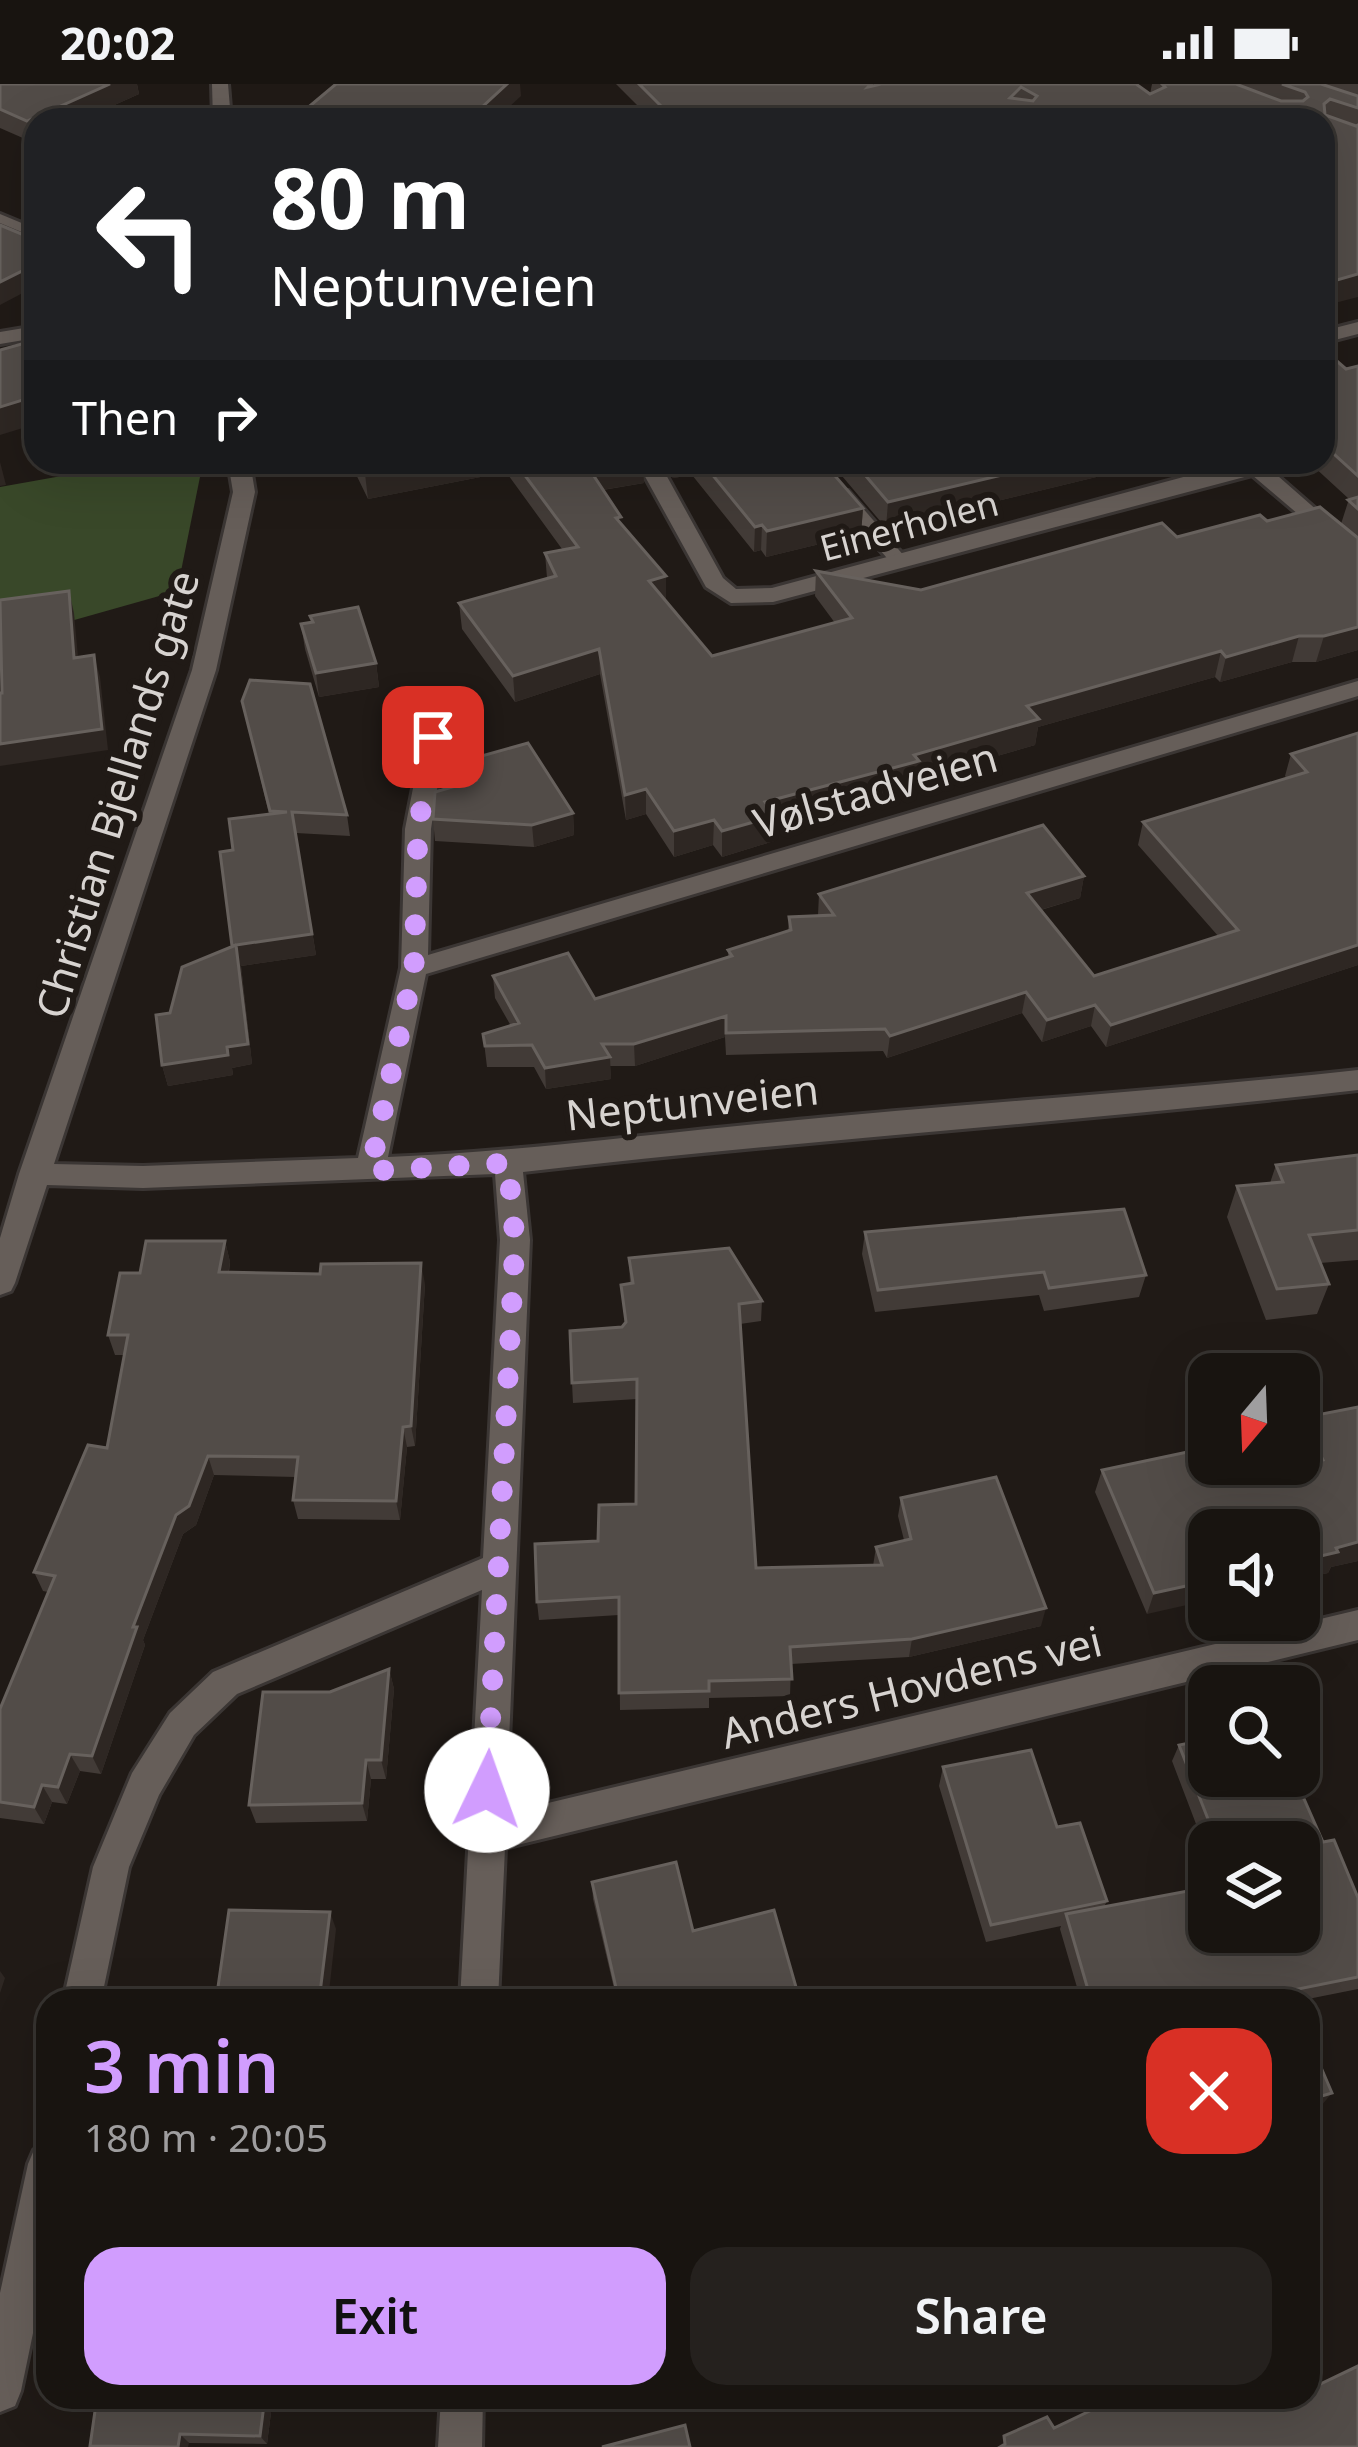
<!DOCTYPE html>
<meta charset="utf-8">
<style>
body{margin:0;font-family:"Noto Sans",sans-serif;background:#25211e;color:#f1f3f6;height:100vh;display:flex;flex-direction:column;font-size:45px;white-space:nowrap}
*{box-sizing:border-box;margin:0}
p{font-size:39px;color:#9f9e9f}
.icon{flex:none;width:66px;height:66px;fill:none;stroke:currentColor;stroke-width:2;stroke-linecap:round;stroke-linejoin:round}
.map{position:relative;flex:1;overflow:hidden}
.drawer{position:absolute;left:36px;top:1905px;width:1284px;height:420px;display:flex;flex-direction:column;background:#181410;border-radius:36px;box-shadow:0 12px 48px #0002,0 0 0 3px #363330}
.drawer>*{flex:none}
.guide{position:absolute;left:24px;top:24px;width:1311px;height:366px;border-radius:36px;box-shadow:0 12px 48px #0002,0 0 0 3px #363330;background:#202124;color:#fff;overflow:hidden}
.needle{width:78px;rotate:199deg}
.buttons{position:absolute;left:1188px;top:1269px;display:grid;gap:24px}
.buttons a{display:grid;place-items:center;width:132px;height:132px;border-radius:24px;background:#181410;box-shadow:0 12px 48px #0002,0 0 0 3px #363330;font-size:60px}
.pin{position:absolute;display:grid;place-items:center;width:102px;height:102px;color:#fff;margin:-51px;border-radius:24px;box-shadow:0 6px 18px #0006}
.me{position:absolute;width:132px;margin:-66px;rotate:3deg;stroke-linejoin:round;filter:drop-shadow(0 0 9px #0008)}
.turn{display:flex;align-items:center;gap:42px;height:252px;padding:0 48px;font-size:54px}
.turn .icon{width:156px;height:156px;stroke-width:2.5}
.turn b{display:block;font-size:84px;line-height:102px}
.then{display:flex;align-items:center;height:114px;padding:0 48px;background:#0003;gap:24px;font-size:45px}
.round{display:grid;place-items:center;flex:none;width:126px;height:126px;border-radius:36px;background:#25211e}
.headline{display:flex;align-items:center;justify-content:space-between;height:204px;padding:0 48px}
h1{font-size:72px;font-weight:600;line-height:90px;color:#d19dfe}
.action{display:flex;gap:24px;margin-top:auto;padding:24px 48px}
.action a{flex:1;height:138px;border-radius:36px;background:#d19dfe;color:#111;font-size:48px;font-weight:600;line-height:138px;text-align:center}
.action a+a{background:#25211e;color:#f1f3f6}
.status{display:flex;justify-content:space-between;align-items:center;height:84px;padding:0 60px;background:#181410;direction:ltr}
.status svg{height:33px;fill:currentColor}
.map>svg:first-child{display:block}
.green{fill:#394829}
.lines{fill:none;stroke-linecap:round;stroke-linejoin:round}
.service-casing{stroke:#3b3634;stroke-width:6}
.minor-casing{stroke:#3b3634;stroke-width:6}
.service{fill:#665e59;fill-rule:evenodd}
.minor{fill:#665e59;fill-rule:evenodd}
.wall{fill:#423b37}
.shaded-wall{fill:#2e2723}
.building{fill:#524c48;stroke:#67615d;stroke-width:3;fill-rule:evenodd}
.route{stroke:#d19dfe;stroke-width:21;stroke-dasharray:0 37.8}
.labels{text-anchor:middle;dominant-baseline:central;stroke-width:12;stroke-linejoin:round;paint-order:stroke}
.far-street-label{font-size:36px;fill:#d7d3d0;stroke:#201a16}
.street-label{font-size:42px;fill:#d7d3d0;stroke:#201a16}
</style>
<div class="status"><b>20:02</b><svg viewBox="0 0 49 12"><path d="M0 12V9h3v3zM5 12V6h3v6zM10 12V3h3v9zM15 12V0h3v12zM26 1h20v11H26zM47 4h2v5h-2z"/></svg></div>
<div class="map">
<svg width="1358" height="2363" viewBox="0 0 1358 2363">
<rect width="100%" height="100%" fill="#201a16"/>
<!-- green -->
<polygon class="green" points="140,378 203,378 177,507 0,557 0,403"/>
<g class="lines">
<defs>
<g id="service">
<polygon points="0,130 36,145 36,154 0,139"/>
<polygon points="842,406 848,407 905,473 905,481 893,481 836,415 833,411"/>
</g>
<g id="minor">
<polygon points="212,0 228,0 231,36 213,36"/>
<polygon points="1358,238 1358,250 1323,259 1323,247"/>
<polygon points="36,242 36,254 0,260 0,248"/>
<path d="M228,378H250L255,408L216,586L54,1080L143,1082L358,1074L401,884L405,745L424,648L433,645L445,653L431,745L428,871L1358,597V612L426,890L388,1073C519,1068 647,1050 777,1038C971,1019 1165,1007 1358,986V1006C1080,1038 801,1056 523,1088L530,1156L506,1729L1358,1526V1556L505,1764L498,1917H460L482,1506L237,1610L194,1651L159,1711L129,1783L101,1917H63L93,1783L132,1689L170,1629L213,1588L483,1474L500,1156L495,1090L143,1104L47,1101L15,1199L11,1207L0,1211V1154L19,1090L192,586L233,408Z"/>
<polygon points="637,378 659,378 723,494 736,505 772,504 1239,378 1263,379 1358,462 1358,481 1252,391 773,518 731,519 706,503"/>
<polygon points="48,2060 48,2177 21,2307 15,2322 0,2328 0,2209 28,2080 34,2066"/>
<polygon points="441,2313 483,2313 482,2363 438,2363"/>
</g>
</defs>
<!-- service casing -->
<use href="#service" class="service-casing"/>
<!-- minor casing -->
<use href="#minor" class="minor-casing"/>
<!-- service -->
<use href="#service" class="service"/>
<!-- minor -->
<use href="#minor" class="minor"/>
</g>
<!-- wall -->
<g class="wall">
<polygon points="0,0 137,0 139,10 81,36 36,36 36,56 32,58 0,44"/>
<polygon points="616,0 1136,0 1150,10 1152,0 1358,0 1358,213 1323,36 652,36"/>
<polygon points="1323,265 1346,285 1358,282 1358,566 1316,578 1292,578 1220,598 1215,593 1038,643 1035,661 917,695 916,703 774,741 774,757 722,773 713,761 674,773 646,730 626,736 600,590 515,618 462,545 459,519 547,494 545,469 562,465 506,388 368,415 350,378 643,378 644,399 603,406 621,439 666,492 666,516 712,572 835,539 815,512 816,487 921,506 1177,453 1267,437 1341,440 1349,415 1312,381 1311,378 1323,378"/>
<polygon points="662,378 1158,378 886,444 831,379 823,378 863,424 861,450 766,473 761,466 754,468 692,391 673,394"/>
<polygon points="310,532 376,579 379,603 319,613 305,565 301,540 312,538"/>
<polygon points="242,617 347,731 350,752 296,749 316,871 241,882 252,980 232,984 233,991 168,1002 162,981 170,929 232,863 269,730"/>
<polygon points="1358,649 1358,881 1106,963 1091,942 1042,958 1022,929 887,974 883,967 726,971 725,953 635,982 610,982 611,995 546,1005 534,983 487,983 483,950 511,942 495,914 493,892 595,915 728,874 728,866 788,847 789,833 818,831 819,810 1084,792 1080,814 1041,826 1094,892 1219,853 1138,761 1143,738 1287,695 1285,692 1291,670"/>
<polygon points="464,677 573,729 574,751 534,763 435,757 433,735 466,699"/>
<polygon points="1358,1071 1358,1176 1320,1179 1329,1200 1317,1230 1266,1236 1227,1133 1237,1102 1270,1099 1276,1081"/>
<polygon points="865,1148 1146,1191 1139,1213 1044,1227 1039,1211 875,1228 862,1170"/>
<polygon points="225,1157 230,1178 229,1188 425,1200 415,1362 407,1363 400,1436 298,1435 293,1416 296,1393 214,1391 196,1441 183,1450 143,1556 145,1561 101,1690 80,1687 67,1720 52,1718 44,1740 0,1734 0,1625 48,1508 43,1507 34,1488 107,1364 124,1271 115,1271 108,1251 140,1189"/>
<polygon points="629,1174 762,1217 761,1237 740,1240 756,1484 873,1482 876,1463 904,1456 898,1432 901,1414 1041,1542 909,1573 791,1580 790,1612 709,1614 709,1624 620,1626 619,1531 539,1536 537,1518 636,1420 637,1315 573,1319 572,1299 625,1240 621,1201 630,1200"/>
<polygon points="1358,1323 1358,1477 1331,1483 1328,1489 1299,1495 1299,1446 1147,1530 1095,1408 1102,1386 1212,1400 1304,1380 1299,1370 1299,1339 1301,1334"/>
<polygon points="389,1585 394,1605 386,1695 371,1695 367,1737 256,1739 249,1721 330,1608"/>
<polygon points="1179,1661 1323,1758 1358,1814 1358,1905 1298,1917 1081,1917 1060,1845 1061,1842 986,1858 939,1702 943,1683 1057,1743 1107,1817 1104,1823 1209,1848 1299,1758 1209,1758 1209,1774 1172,1677"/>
<polygon points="592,1798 693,1847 800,1917 617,1917 593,1815"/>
<polygon points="97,2313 273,2313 267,2360 189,2359"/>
</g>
<!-- shaded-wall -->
<g class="shaded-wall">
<polygon points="110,0 137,0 139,10 81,36 36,36 36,56 32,58 27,37"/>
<polygon points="507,0 520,0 521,12 495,36 468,36"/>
<polygon points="36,180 36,202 0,221 0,198"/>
<polygon points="1358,190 1358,213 1323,222 1323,200"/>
<polygon points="36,312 36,340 0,351 0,323"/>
<polygon points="0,378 6,401 0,402"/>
<polygon points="427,378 505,378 506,388 368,415 365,390"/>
<polygon points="620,378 643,378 644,399 589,408 588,383"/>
<polygon points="673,378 692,378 692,391 673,394"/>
<polygon points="1057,378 1158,378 886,444 888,418"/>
<polygon points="863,424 861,450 766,473 767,447"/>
<polygon points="762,441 761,466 754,468 755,443"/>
<polygon points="666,492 666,517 649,497"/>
<polygon points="69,507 74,529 80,595 74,574"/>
<polygon points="1358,543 1358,566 1316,578 1324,552"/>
<polygon points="1299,552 1292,578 1220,598 1226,573"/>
<polygon points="599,565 600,590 515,618 513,592"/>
<polygon points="1221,567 1215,593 1038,643 1035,661 917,695 916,703 774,741 774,757 722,773 722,747 765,718 914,671 1027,622"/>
<polygon points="94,571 100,593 108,666 0,682 0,660"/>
<polygon points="376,579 379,603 319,613 316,589"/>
<polygon points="646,705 646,730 626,736 625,711"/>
<polygon points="292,728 316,871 241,882 252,980 232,984 233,991 168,1002 162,981 227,963 236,861"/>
<polygon points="573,729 574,751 534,763 532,741"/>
<polygon points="714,736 713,761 674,773 674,747"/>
<polygon points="1084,792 1080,814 1023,831 1027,809"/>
<polygon points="1358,861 1358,881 1106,963 1111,941"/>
<polygon points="1026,908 1022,929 887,974 890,952"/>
<polygon points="1095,921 1091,942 1042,958 1047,936"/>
<polygon points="726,932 725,953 635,982 634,960"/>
<polygon points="610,973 611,995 546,1005 545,984"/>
<polygon points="225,1157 230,1178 225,1209 219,1188"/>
<polygon points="421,1179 425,1200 415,1362 411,1342"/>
<polygon points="403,1343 407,1363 400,1436 396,1417"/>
<polygon points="208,1372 214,1391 196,1441 183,1450 143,1556 145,1561 101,1690 92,1672 133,1543 176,1431"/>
<polygon points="1358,1458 1358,1477 1331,1483 1328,1489 1299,1495 1299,1477"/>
<polygon points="1209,1497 1209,1516 1147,1530 1154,1509"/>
<polygon points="1046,1524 1041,1542 909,1573 912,1555"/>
<polygon points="389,1585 394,1605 386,1695 381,1676"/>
<polygon points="70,1670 80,1687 67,1720 58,1703"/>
<polygon points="366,1676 371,1695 367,1737 362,1719"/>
<polygon points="42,1701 52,1718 44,1740 34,1723"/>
<polygon points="330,1828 336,1845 328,1917 319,1917"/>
<polygon points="0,1887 5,1894 0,1909"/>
<polygon points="1332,2009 1321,2022 1308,2026 1308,2016"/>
<polygon points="265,2313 273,2313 267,2360 260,2352"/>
<polygon points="180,2350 189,2359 188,2363 178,2363"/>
</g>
<!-- building -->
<g class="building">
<polygon points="0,0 110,0 27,37 0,25"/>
<polygon points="336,0 507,0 468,36 293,36"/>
<path d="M639,0H871L868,3L881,0H1136L1150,10L1165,3L1162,0H1236L1281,17H1303L1308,13L1305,8L1282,0H1321L1358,12V24L1330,15L1324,20L1325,31L1356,42L1358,41V190L1323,200V36H675ZM1021,3L1037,12L1033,17L1010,14Z"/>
<polygon points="0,141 36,156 36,180 0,198"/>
<polygon points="36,256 36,312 0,323 0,266"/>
<polygon points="1323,265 1346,285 1358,282 1358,392 1323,360"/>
<polygon points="359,378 427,378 365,390"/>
<polygon points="515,378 620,378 588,383 621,433 616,434 666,492 649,497 712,572 852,534 816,487 921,506 1162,439 1177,453 1260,431 1267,437 1320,423 1358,454 1358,543 1324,552 1299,552 1226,573 1221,567 1027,622 1039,635 914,671 919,677 765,718 775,732 722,747 714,736 674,747 646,705 625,711 599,565 513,592 459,519 556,492 545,469 578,463"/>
<polygon points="702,378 823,378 863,424 767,447 762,441 755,443"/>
<polygon points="854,378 1057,378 888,418"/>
<polygon points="1358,413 1358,425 1348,416"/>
<polygon points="69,507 74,574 94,571 102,645 0,660 0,609 2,609 0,516"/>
<polygon points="358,523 376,579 316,589 301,540 313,538 310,532"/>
<polygon points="250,596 310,600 347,731 292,728 312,850 236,861 248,960 227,963 228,971 162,981 156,931 170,929 182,883 236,861 232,862 220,768 233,766 229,735 287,728 270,727 242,617"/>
<polygon points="1358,649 1358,861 1111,941 1095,921 1047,936 1026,908 890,952 885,945 726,949 726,932 634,960 602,960 610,973 545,984 532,961 485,962 483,950 519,939 493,892 568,869 595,915 732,872 728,866 791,846 789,833 834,831 819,810 1043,741 1084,792 1027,809 1094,892 1238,846 1143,738 1307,688 1291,670"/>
<polygon points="528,659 573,729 532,741 433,735 435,708 476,696 464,677"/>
<polygon points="1358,1071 1358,1146 1309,1151 1329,1200 1277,1205 1237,1102 1283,1098 1276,1081"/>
<polygon points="1124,1125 1146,1191 1049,1204 1044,1188 878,1206 865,1148"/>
<polygon points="146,1157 225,1157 219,1188 320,1190 321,1180 421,1179 411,1342 403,1343 396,1417 293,1416 298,1373 208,1372 189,1422 176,1431 133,1543 137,1543 92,1672 70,1670 58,1703 42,1701 34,1723 0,1718 0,1625 55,1492 34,1488 88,1361 107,1364 128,1251 108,1251 120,1189 140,1189"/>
<polygon points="729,1164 762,1217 739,1220 756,1484 882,1481 876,1463 911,1455 901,1414 996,1393 1046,1524 912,1555 790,1563 792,1595 709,1597 709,1607 619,1609 619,1513 537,1518 535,1460 598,1457 599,1421 636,1420 637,1295 572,1299 570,1247 622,1243 626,1238 621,1201 633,1199 629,1174"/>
<polygon points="1358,1323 1358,1458 1336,1464 1338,1468 1299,1477 1299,1446 1209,1446 1209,1497 1154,1509 1102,1386 1197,1366 1212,1400 1323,1376 1301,1334"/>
<polygon points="389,1585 381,1676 366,1676 362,1719 249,1721 263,1608 330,1608"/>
<polygon points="1209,1655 1209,1692 1294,1692 1323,1758 1334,1756 1358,1814 1358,1893 1288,1907 1293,1917 1089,1917 1091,1916 1066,1830 1209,1803 1209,1848 1299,1848 1299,1758 1217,1758 1179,1661"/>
<polygon points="1031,1666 1057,1743 1080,1739 1107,1817 991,1841 943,1683"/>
<polygon points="676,1778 693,1847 774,1826 800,1917 619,1917 592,1798"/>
<polygon points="229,1826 330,1828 319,1917 216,1917"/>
<polygon points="1308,1953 1332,2009 1308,2016"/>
<polygon points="1358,2282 1358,2363 1000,2363 1005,2360 1004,2352 1047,2333 1054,2344 1119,2313 1289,2313 1290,2315 1295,2313 1308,2313 1308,2306"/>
<polygon points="97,2313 265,2313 260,2352 180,2350 178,2363 90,2362"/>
<polygon points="685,2341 690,2363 602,2363"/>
</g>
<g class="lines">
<!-- route -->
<polyline class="route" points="433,653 418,745 414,884 370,1087 508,1079 515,1156 487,1706"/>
</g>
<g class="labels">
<!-- far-street labels -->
<g class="far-street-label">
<text transform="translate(909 441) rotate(-15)">Einerholen</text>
</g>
<!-- street labels -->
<g class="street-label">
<text transform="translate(875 705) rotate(-16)">Vølstadveien</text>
<text transform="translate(116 710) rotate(-73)">Christian Bjellands gate</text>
<text transform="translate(692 1017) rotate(-6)">Neptunveien</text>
<text transform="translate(911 1602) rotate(-14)">Anders Hovdens vei</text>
</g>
</g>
</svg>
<div class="buttons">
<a><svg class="needle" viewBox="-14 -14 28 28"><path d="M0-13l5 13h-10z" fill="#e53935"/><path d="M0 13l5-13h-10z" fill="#9f9e9f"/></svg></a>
<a><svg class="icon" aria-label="sound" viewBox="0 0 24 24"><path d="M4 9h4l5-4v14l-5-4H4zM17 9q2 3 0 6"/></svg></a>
<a><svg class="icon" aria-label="search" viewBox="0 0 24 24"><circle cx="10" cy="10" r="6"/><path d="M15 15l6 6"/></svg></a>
<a><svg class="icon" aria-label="layers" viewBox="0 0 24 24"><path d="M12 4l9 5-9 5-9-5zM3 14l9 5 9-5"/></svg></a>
</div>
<div class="pin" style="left:433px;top:653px;background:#d93025"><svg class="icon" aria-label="arrive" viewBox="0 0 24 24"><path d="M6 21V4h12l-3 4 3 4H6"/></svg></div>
<svg class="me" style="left:487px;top:1706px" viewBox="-20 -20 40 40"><circle r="19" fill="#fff"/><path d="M0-13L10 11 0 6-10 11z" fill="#d19dfe"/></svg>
<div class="guide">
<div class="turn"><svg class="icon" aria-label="left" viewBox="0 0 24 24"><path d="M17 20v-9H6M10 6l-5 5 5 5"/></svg><div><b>80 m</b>Neptunveien</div></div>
<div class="then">Then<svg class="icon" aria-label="right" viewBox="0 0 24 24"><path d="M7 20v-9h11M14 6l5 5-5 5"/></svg></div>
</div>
<section class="drawer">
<div class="headline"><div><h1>3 min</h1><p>180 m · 20:05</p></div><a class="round" style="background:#d93025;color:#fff"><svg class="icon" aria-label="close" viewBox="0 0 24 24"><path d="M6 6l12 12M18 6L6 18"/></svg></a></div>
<div class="action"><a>Exit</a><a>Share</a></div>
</section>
</div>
